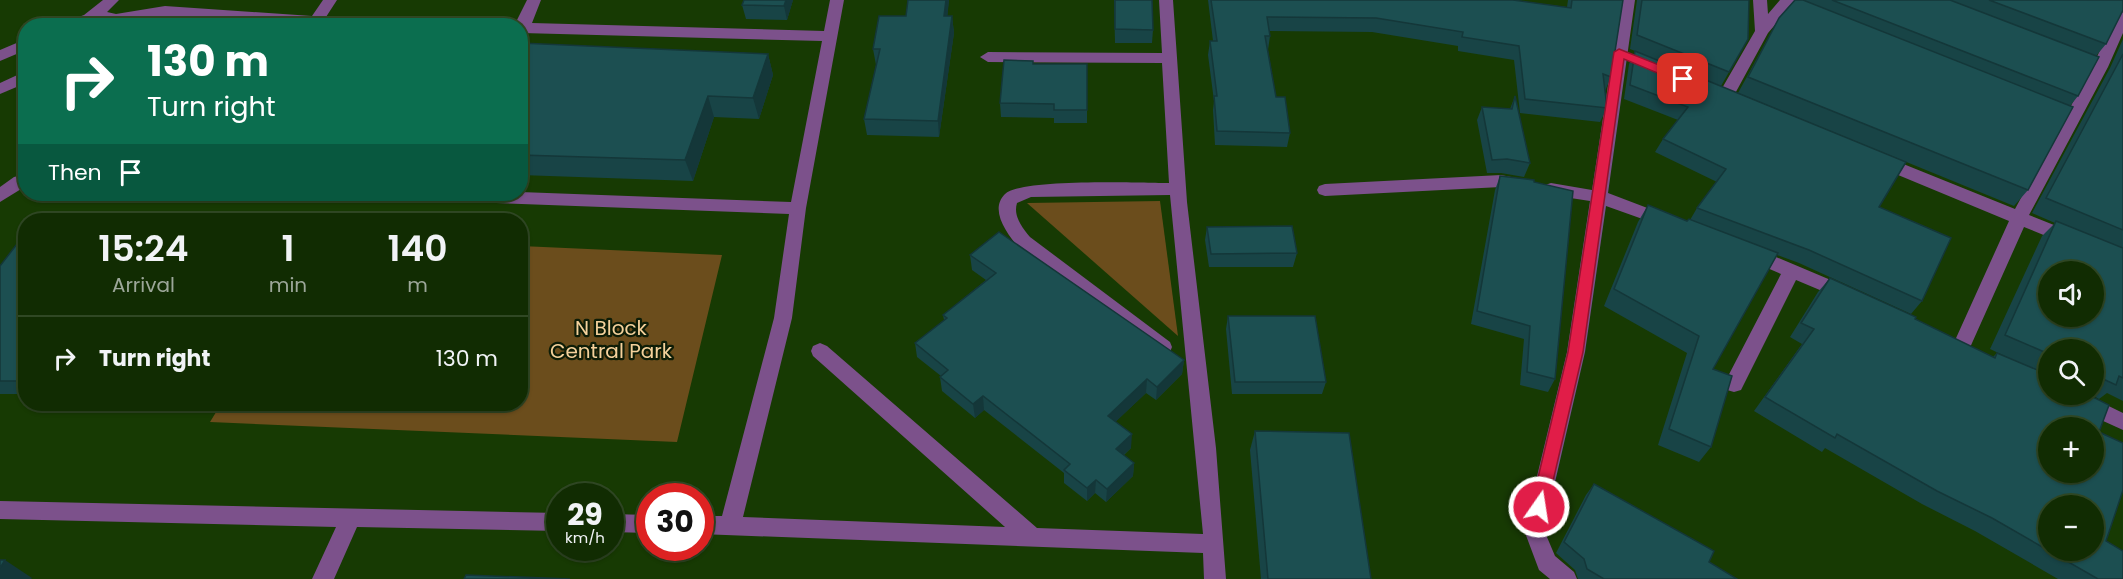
<!DOCTYPE html>
<meta charset="utf-8">
<style>
body{margin:0;font-family:Poppins,sans-serif;background:#1e3811;color:#f1f3f6;height:100vh;display:flex;flex-direction:column;font-size:22px;white-space:nowrap}
*{box-sizing:border-box;margin:0}
p{font-size:20px;color:#9ca799}
.icon{flex:none;width:33px;height:33px;fill:none;stroke:currentColor;stroke-width:2;stroke-linecap:round;stroke-linejoin:round}
.map{position:relative;flex:1;overflow:hidden}
.panel{position:absolute;left:18px;top:213px;width:510px;height:198px;display:flex;flex-direction:column;background:#112c02;border-radius:24px;box-shadow:0 2px 4px #0004,0 0 0 2px #304824}
.panel>*{flex:none}
.top-card{position:absolute;left:18px;top:18px;width:510px;height:183px;border-radius:24px;box-shadow:0 2px 4px #0004,0 0 0 2px #304824;background:#0b6e4f;color:#fff;overflow:hidden}
.fabs{position:absolute;left:2038px;top:261px;display:grid;gap:12px}
.fabs a{display:grid;place-items:center;width:66px;height:66px;border-radius:50%;background:#112c02;box-shadow:0 2px 4px #0004,0 0 0 2px #304824;font-size:30px}
.speed{position:absolute;left:546px;top:483px;display:flex;gap:12px;font-size:30px;font-weight:700;text-align:center}
.speed>*{display:grid;place-content:center;width:78px;height:78px;border-radius:50%;background:#112c02;box-shadow:0 2px 4px #0004,0 0 0 2px #304824;line-height:1}
.speed small{font-size:15px;font-weight:400}
.speed .limit{border:9px solid #d22;background:#fff;color:#111}
.pin{position:absolute;display:grid;place-items:center;width:51px;height:51px;color:#fff;margin:-26px;border-radius:12px;box-shadow:0 3px 9px #0006}
.me{position:absolute;width:66px;margin:-33px;rotate:13deg;stroke-linejoin:round;filter:drop-shadow(0 0 4px #0008)}
.turn{display:flex;align-items:center;gap:21px;height:126px;padding:0 30px;font-size:27px}
.turn .icon{width:78px;height:78px;stroke-width:2.5}
.turn b{display:block;font-size:42px;line-height:51px}
.then{display:flex;align-items:center;height:57px;padding:0 30px;background:#0003;gap:12px;font-size:22px}
.eta{display:flex;justify-content:space-evenly;align-items:center;height:102px;text-align:center}
.eta b{font-size:36px;font-weight:600;line-height:42px}
ul{padding:0;list-style:none}
li{display:flex;align-items:center;gap:18px;height:84px;padding:0 30px;border-top:2px solid #304824}
li div{flex:1}
li b{display:block;font-size:22px}
li em{font-style:normal}
.map>svg:first-child{display:block}
.green{fill:#6b4d1c}
.lines{fill:none;stroke-linecap:round;stroke-linejoin:round}
.minor{fill:#7c518b;fill-rule:evenodd}
.wall{fill:#184446}
.shaded-wall{fill:#143739}
.building{fill:#1c4f51;stroke:#143739;stroke-width:1.5;fill-rule:evenodd}
.route{fill:#e11d48;stroke:#92132f;stroke-width:1.5}
.labels{text-anchor:middle;dominant-baseline:central;stroke-width:4.5;stroke-linejoin:round;paint-order:stroke}
.park-label{font-size:20px;fill:#f5d19b;stroke:#0e1d07}
</style>
<div class="map">
<svg width="2123" height="579" viewBox="0 0 2123 579">
<rect width="100%" height="100%" fill="#173a03"/>
<!-- green -->
<g class="green">
<polygon points="1160,201 1178,336 1027,203"/>
<polygon points="521,246 722,255 677,442 210,422 221,404 520,404"/>
</g>
<g class="lines">
<!-- minor -->
<g class="minor">
<polygon points="103,0 119,0 107,12 116,14 165,6 312,16 323,0 337,0 326,17 453,21 460,26 314,26 165,16 123,22 125,26 110,26 105,21 83,26 60,26 62,23 84,15"/>
<path d="M527,0H541L532,23L824,31L830,0H844L806,208L792,318L743,517L1005,527L813,356L811,351L813,346L820,343L827,346L1037,528L1203,534L1170,195L1031,197L1017,203C1013,216 1022,227 1030,237L1170,342L1172,347L1170,352L1163,355L1156,352L1018,247C1007,233 989,210 1005,194C1022,178 1141,183 1169,183L1162,63L988,62L980,57L988,52L1162,53L1159,0H1173L1187,202L1216,448L1226,579H1204L1203,553L700,534V516H722L774,318L789,214L415,200L409,198L407,194L520,192L791,202L822,41L522,33L520,26H514Z"/>
<polygon points="1621,0 1635,0 1608,193 1671,217 1674,221 1671,225 1665,227 1606,206 1585,352 1544,530 1555,556 1574,572 1577,579 1550,579 1539,570 1524,530 1567,352 1590,201 1551,195 1545,193 1543,189 1545,185 1551,183 1592,190"/>
<polygon points="1753,0 1767,0 1768,14 1780,0 1795,0 1793,3 1816,12 1818,15 1811,20 1787,11 1768,33 1731,101 1719,101 1717,97 1755,31"/>
<polygon points="2123,12 2123,33 2108,67 2029,215 2074,233 2077,238 2074,243 2068,245 2024,227 1968,352 1961,355 1954,352 1952,347 2009,221 1874,165 1872,161 1874,157 1886,157 2015,209 2092,67 2116,17"/>
<polygon points="26,39 26,50 0,61 0,50"/>
<polygon points="26,71 26,83 0,94 0,83"/>
<polygon points="26,174 26,186 0,202 0,187 14,177"/>
<polygon points="1501,175 1526,180 1528,184 1526,188 1520,190 1501,187 1325,196 1319,194 1317,190 1319,186 1325,184"/>
<polygon points="1750,246 1852,289 1855,294 1852,299 1846,301 1796,280 1741,390 1734,392 1727,390 1724,384 1781,274 1744,258 1741,253 1744,248"/>
<polygon points="2055,394 2084,394 2123,413 2123,430 2057,400"/>
<polygon points="0,501 560,513 560,531 357,527 334,579 312,579 336,527 0,519"/>
<polygon points="610,514 650,515 650,533 610,532"/>
</g>
</g>
<!-- wall -->
<g class="wall">
<polygon points="793,0 787,20 746,19 742,5"/>
<polygon points="908,0 949,0 947,16 952,16 954,33 939,137 867,135 864,119 876,65 873,49 906,16"/>
<polygon points="1114,0 1152,0 1153,30 1152,43 1115,43"/>
<polygon points="1208,0 1513,0 1567,7 1568,0 1623,0 1611,77 1605,91 1607,108 1600,122 1520,113 1514,60 1458,51 1458,46 1372,32 1269,31 1270,36 1268,50 1276,97 1290,133 1287,147 1215,145 1213,110 1214,101 1208,55 1210,41 1213,41"/>
<polygon points="1637,0 1749,0 1748,39 1721,86 1879,207 1922,301 1911,314 1799,263 1777,255 1713,369 1711,447 1699,462 1658,445 1687,353 1604,306 1638,222 1648,205 1687,221 1690,220 1697,208 1717,182 1655,152 1663,139 1678,120 1624,99 1629,64 1635,51 1682,70 1630,49"/>
<polygon points="1795,0 2123,0 2106,44 2096,56 2078,96 2070,106 2028,190 2014,206 1738,93 1779,18"/>
<polygon points="2123,39 2123,401 2107,393 2099,399 2090,394 2094,394 2094,350 2049,350 2049,394 2099,432 2106,541 2123,579 2058,579 1975,531 1922,504 1825,448 1822,452 1754,411 1802,344 1790,337 1818,292 1830,278 1993,357 1997,353 2009,358 1990,349 2042,236 2055,223 2032,213 2110,68"/>
<polygon points="520,43 768,54 773,75 759,119 714,117 693,181 520,175"/>
<polygon points="1034,64 1087,110 1087,123 1054,123 1054,118 1001,117 1000,103"/>
<polygon points="1515,96 1530,163 1524,177 1501,173 1487,173 1477,120 1482,107 1510,109"/>
<polygon points="1500,176 1555,379 1548,392 1520,385 1524,339 1471,324 1495,190"/>
<polygon points="1207,227 1297,253 1293,267 1209,267 1205,240"/>
<polygon points="26,244 26,394 0,394 0,266"/>
<polygon points="970,255 1184,360 1182,374 1156,400 1146,393 1115,422 1131,448 1124,455 1134,463 1133,476 1106,502 1095,493 1087,501 1064,483 1064,473 984,410 975,418 942,391 940,377 941,376 917,357 915,343 944,320 943,315 986,280 972,270"/>
<polygon points="1228,316 1326,382 1322,394 1232,394 1226,329"/>
<polygon points="1255,431 1371,579 1261,579 1250,450"/>
<polygon points="1594,484 1709,562 1737,579 1578,579 1575,570 1556,553 1586,495"/>
</g>
<!-- shaded-wall -->
<g class="shaded-wall">
<polygon points="786,0 793,0 787,20 784,6"/>
<polygon points="946,0 949,0 946,33 944,16"/>
<polygon points="952,16 954,33 939,137 938,121"/>
<polygon points="768,54 773,75 759,119 753,98"/>
<polygon points="708,96 714,117 693,181 685,160"/>
<polygon points="1184,360 1182,374 1156,400 1157,387"/>
<polygon points="1147,379 1146,393 1107,430 1108,416"/>
<polygon points="983,396 984,410 975,418 973,404"/>
<polygon points="1132,434 1131,448 1115,462 1116,449"/>
<polygon points="1134,463 1133,476 1106,502 1107,489"/>
<polygon points="1096,480 1095,493 1087,501 1087,488"/>
<polygon points="5,560 32,578 31,579 0,579 0,568"/>
</g>
<!-- building -->
<g class="building">
<polygon points="744,0 786,0 784,6 742,5"/>
<polygon points="908,0 946,0 944,16 952,16 938,121 864,119 880,49 873,49 879,16 906,16"/>
<polygon points="1115,0 1152,0 1153,30 1115,29"/>
<polygon points="1211,0 1513,0 1571,8 1572,0 1623,0 1611,77 1603,74 1607,108 1525,99 1519,46 1462,37 1463,32 1376,18 1267,17 1270,36 1265,36 1276,97 1285,97 1290,133 1217,131 1214,96 1217,96 1210,41 1217,41"/>
<polygon points="1642,0 1749,0 1748,39 1729,72 1637,35"/>
<polygon points="1795,0 1803,0 2073,107 2028,190 1748,77 1779,18"/>
<polygon points="1832,0 1950,0 2099,57 2078,96"/>
<polygon points="1989,0 2123,0 2123,10 2106,44"/>
<polygon points="520,43 768,54 753,98 708,96 685,160 520,155"/>
<polygon points="1635,51 1906,162 1879,207 1951,238 1922,301 1809,250 1697,208 1726,169 1663,139 1688,107 1630,85"/>
<polygon points="2123,54 2123,230 2046,198"/>
<polygon points="1004,60 1033,61 1033,64 1087,64 1087,110 1054,110 1054,104 1000,103"/>
<polygon points="1515,96 1530,163 1507,159 1492,160 1482,107 1512,109"/>
<polygon points="1500,176 1534,180 1534,182 1573,191 1555,379 1527,372 1530,326 1477,311"/>
<polygon points="1648,205 1687,221 1689,219 1778,253 1713,369 1732,376 1711,447 1669,429 1699,336 1614,289"/>
<path d="M2056,221L2123,248V378L2119,376L2116,385L2101,378H2094V350H2049V354L2005,335ZM2049,272H2094V316H2049Z"/>
<polygon points="1292,226 1297,253 1211,254 1207,227"/>
<polygon points="999,232 1184,360 1157,387 1147,379 1108,416 1132,434 1116,449 1134,463 1107,489 1096,480 1087,488 1064,470 1070,464 983,396 973,404 940,377 948,370 915,343 947,318 943,315 996,273 970,255"/>
<polygon points="17,244 26,244 26,381 0,381 0,266"/>
<path d="M1830,278L1916,317L1915,319L1995,358L1997,353L2049,375V394H2087L2109,405L2099,432L2123,443V490L2106,541L2123,551V579H2098L1992,518L1937,491L1837,434L1835,438L1765,397L1814,329L1801,323ZM2049,428H2094V472H2049ZM2049,506H2094V550H2049Z"/>
<polygon points="1228,316 1315,316 1326,382 1235,382"/>
<polygon points="1255,431 1349,433 1371,579 1268,579"/>
<polygon points="1594,484 1714,551 1709,562 1737,579 1604,579 1587,569 1584,559 1564,542"/>
<polygon points="0,560 5,560 0,568"/>
<polygon points="466,575 570,579 464,579"/>
</g>
<!-- route -->
<polygon class="route" points="1619,49 1687,76 1689,79 1683,83 1679,82 1624,59 1583,352 1547,507 1544,512 1539,514 1533,512 1531,507 1568,352 1614,52"/>
<g class="labels">
<!-- park labels -->
<g class="park-label">
<text x="611" y="328">N Block<tspan x="611" dy="23">Central Park</tspan></text>
</g>
</g>
</svg>
<div class="fabs">
<a><svg class="icon" aria-label="sound" viewBox="0 0 24 24"><path d="M4 9h4l5-4v14l-5-4H4zM17 9q2 3 0 6"/></svg></a>
<a><svg class="icon" aria-label="search" viewBox="0 0 24 24"><circle cx="10" cy="10" r="6"/><path d="M15 15l6 6"/></svg></a>
<a>+</a>
<a>−</a>
</div>
<div class="speed"><div>29<small>km/h</small></div><div class="limit">30</div></div>
<div class="pin" style="left:1683px;top:79px;background:#d93025"><svg class="icon" aria-label="arrive" viewBox="0 0 24 24"><path d="M6 21V4h12l-3 4 3 4H6"/></svg></div>
<svg class="me" style="left:1539px;top:507px" viewBox="-20 -20 40 40"><circle r="17" fill="#e11d48" stroke="#fff" stroke-width="3"/><path d="M0-11L8 9 0 5-8 9z" fill="#fff"/></svg>
<div class="top-card">
<div class="turn"><svg class="icon" aria-label="right" viewBox="0 0 24 24"><path d="M7 20v-9h11M14 6l5 5-5 5"/></svg><div><b>130 m</b>Turn right</div></div>
<div class="then">Then<svg class="icon" aria-label="arrive" viewBox="0 0 24 24"><path d="M6 21V4h12l-3 4 3 4H6"/></svg></div>
</div>
<section class="panel">
<div class="eta">
<div><b>15:24</b><p>Arrival</p></div>
<div><b>1</b><p>min</p></div>
<div><b>140</b><p>m</p></div>
</div>
<ul>
<li><svg class="icon" aria-label="right" viewBox="0 0 24 24"><path d="M7 20v-9h11M14 6l5 5-5 5"/></svg><div><b>Turn right</b></div><em>130 m</em></li>
</ul>
</section>
</div>
